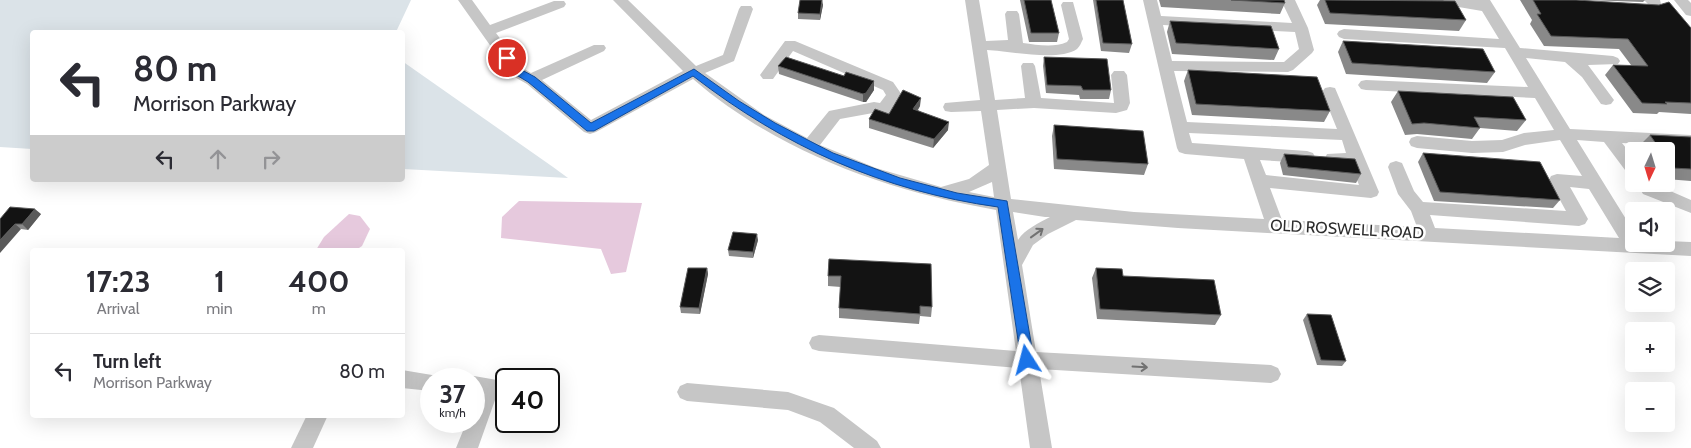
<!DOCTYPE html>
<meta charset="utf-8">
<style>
body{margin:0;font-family:Cabin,sans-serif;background:#f2f2f3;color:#2b2b33;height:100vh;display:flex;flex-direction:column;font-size:19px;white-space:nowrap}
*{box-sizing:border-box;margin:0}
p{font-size:16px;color:#7c7c81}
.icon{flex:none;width:28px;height:28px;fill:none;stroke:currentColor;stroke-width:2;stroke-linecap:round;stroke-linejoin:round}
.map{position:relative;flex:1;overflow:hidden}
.panel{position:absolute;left:30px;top:248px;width:375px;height:170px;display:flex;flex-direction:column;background:#fff;border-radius:5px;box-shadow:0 5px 20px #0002}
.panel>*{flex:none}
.top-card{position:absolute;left:30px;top:30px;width:375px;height:152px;border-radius:5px;box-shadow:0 5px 20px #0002;background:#fff;color:#2b2b33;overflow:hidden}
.needle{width:32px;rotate:184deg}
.tools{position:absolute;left:1625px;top:142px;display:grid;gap:10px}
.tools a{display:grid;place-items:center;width:50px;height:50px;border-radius:5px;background:#fff;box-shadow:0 5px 20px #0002;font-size:25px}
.speed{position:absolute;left:420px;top:368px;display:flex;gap:10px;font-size:25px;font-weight:700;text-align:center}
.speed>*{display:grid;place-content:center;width:65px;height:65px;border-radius:50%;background:#fff;box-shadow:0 5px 20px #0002;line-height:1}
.speed small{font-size:12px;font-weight:400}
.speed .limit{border:2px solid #111;border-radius:8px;background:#fff;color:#111}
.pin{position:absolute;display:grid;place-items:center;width:42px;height:42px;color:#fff;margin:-21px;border:2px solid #fff;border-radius:50%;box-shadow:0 1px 5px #0007}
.me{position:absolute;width:55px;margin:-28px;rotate:351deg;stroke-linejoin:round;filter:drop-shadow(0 0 4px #0008)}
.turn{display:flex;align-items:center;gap:18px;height:105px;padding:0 20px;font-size:22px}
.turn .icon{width:65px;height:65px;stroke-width:2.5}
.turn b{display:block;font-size:35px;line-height:42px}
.lanes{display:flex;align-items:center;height:48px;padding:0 20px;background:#0003;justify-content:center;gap:25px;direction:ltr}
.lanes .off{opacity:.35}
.eta{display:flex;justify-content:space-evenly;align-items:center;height:85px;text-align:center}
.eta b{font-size:30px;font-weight:700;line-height:35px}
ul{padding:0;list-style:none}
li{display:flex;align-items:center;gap:15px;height:75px;padding:0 20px;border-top:1px solid #e1e1e2}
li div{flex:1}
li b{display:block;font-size:19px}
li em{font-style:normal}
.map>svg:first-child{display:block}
.green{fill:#dbe3e8}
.water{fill:#e6c9dd}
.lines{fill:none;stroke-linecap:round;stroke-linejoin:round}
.minor{fill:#c6c6c6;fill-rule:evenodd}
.wall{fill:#898989}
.shaded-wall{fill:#5a5a5a}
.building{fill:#131313;stroke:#5a5a5a}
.oneway{stroke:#717171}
.route{fill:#1a73e8;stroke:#114b97}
.labels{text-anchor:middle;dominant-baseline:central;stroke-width:5;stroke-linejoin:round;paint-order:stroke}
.street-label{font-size:16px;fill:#2c2c2c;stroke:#fff}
</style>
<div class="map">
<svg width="1691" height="448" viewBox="0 0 1691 448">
<rect width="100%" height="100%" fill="#fff"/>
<!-- green -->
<g class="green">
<polygon points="0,0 411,0 396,32 32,32 32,149 0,147"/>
<polygon points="402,61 553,167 568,178 403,169"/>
</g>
<!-- water -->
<g class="water">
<polygon points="519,201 642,203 626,272 611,274 601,249 501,238 502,217"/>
<polygon points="349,214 360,216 370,229 362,246 356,250 316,250 324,237"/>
</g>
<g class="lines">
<!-- minor -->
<g class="minor">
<path d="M458,0H472L490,25L554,1H564L566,4L564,7L496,33L521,67L531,73L594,45H604L606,48L604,51L542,80L591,120L683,71L613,0H628L696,66L723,55L739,9L741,6H751L753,9L734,61L705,73L764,115L807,138L829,111L874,102L880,103L886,95L883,90L793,51L773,79H763L760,75L785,41H795L893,82L902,95L889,115L883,116L873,113L840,119L820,145L876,168L941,187L969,179L989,165L981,111L951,112L945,111L943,107L945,103L980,100L965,0H979L986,41L1008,40L1005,14L1007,11H1017L1019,14L1023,43C1037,45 1054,48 1067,42L1069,39L1061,5L1063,2H1073L1083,39C1081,43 1080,46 1077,49C1058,62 1010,51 987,50L995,100L1025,98L1021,66L1023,63H1033L1035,66L1041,98L1114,103L1111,75L1114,71H1124L1127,75L1130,103L1127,110L1116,113L1034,108L997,110L1011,199L1134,212L1264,219L1244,159L1185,154L1179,152L1177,148L1143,0H1157L1161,16L1292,23L1281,0H1295L1308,28L1314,50L1312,53L1293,70L1288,72L1174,71L1187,122L1337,129L1322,92L1325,88L1330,87L1335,88L1379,192L1377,196L1371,198L1270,188L1282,220L1417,227L1411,211L1398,194L1388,167L1390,163L1396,161L1402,163L1414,191L1423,202L1566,211L1549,180L1551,176L1557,174L1582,176L1560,140L1525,145L1503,152L1472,153L1417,148L1411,146L1409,142L1411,138L1417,136L1472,141L1502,140L1524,133L1554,130L1535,98L1366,90L1361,89L1358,85L1361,81L1366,80L1528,87L1505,48L1344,39L1339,37L1337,34L1339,31L1344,29L1499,39L1482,11L1441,4L1434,0H1490L1520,48L1613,56L1618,58L1620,61L1618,64L1588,65L1614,100L1611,104L1606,105L1601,104L1582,77L1565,62L1526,58L1570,129L1691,135V147L1622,143L1634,158V176L1628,174L1604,142L1577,140L1634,232V244H1666V241L1691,242V256L1178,228L1076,220L1048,234L1033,245L1022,265L1036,352L1271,365L1278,368L1281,374L1278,380L1271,383L1039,369L1052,448H1030L1019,368L819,351L812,349L809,343L812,337L819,335L1016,351L996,210C886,191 778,152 693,79L596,132L590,134L584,132L527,84L511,75ZM1163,25L1295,32L1299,49L1284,62L1172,61ZM1189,133L1342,140L1346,153L1327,154L1325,158L1327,162L1351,165L1359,185L1266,175L1260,160L1307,163L1313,161L1315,157L1313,153L1307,151L1192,143ZM992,182L994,197L969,192ZM1570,187L1589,189L1619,238L1435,228L1430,215L1579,226L1585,224L1588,219ZM1013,212L1045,217H1050C1039,223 1025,229 1018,240Z"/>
<polygon points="1644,0 1660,0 1662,8 1660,11 1631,12 1629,9 1631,6 1648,4"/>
<polygon points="1674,0 1688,0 1691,3 1691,16 1686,15"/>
<polygon points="1637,184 1654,184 1691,200 1691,213 1643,194"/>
<polygon points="402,370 438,376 439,379 431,379 431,391 402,388"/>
<polygon points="474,376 497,380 500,386 478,448 456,448 467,421 474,421 474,402 477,394 474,394 474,379 467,379"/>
<polygon points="687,383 788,392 834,408 877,441 881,448 854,448 820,422 788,410 687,401 680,398 677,392 680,386"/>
<polygon points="307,415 328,415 313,448 291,448"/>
</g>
</g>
<!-- wall -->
<g class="wall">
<polygon points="1020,0 1051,0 1059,33 1057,42 1029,42"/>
<polygon points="1093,0 1123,0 1132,44 1129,53 1101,51"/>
<polygon points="1159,0 1284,0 1285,3 1280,14 1161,7"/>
<polygon points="1320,0 1443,0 1466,20 1459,31 1325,24 1317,5"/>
<polygon points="1520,0 1576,0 1691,28 1691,114 1659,112 1657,114 1633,113 1605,75 1613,65 1631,65 1619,49 1544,46 1530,24 1532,20"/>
<polygon points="1586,0 1645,0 1643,2"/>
<polygon points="823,5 820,20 798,19 798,13"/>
<polygon points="1170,21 1279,49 1274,60 1172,54 1167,32"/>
<polygon points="1343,41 1495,72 1487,83 1346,74 1338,52"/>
<polygon points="1044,57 1111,90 1109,99 1080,99 1079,95 1046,93 1043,66"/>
<polygon points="778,66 844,76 874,81 874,90 866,102 863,102 779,74"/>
<polygon points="1188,70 1330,111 1324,122 1192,115 1184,81"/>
<polygon points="1398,91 1526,120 1517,131 1480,128 1472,139 1417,134 1405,135 1391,102"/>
<polygon points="920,106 918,110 948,130 933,148 869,128 869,119"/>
<polygon points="1054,125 1148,164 1144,175 1054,169 1052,136"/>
<polygon points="1650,135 1691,137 1691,181 1666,179 1666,151 1643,151 1639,146"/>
<polygon points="1423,153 1560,200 1553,208 1434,201 1418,162"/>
<polygon points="1284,154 1361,174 1356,183 1283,175 1280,163"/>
<polygon points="41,214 28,230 21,229 0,219"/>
<polygon points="758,240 753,258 729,256 728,250"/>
<polygon points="829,259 932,307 931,317 920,316 919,324 839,318 839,308 841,287 828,286 828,276"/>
<polygon points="707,268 708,274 700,314 681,313 680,307"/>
<polygon points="1096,268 1123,276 1221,315 1215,325 1097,319 1092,278"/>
<polygon points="1307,314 1346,361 1342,366 1317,365 1303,320"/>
</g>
<!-- shaded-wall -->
<g class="shaded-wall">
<polygon points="823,0 823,5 820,20 820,14"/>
<polygon points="874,81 874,90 866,102 863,102 863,94"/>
<polygon points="921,98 920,106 913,117 913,109"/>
<polygon points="949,122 948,130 933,148 934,139"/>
<polygon points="35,209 41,214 28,230 22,224"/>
<polygon points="15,224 21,229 0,253 0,240"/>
<polygon points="757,234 758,240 753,258 753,252"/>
<polygon points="707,268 708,274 700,314 699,308"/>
</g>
<!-- building -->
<g class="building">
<polygon points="800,0 822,0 820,14 798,13"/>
<polygon points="1024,0 1051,0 1059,33 1031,33"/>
<polygon points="1096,0 1123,0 1132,44 1103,43"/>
<polygon points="1231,0 1284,0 1285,3"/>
<polygon points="1325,0 1455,1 1466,20 1330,13"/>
<polygon points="1533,0 1576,0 1659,5 1669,2 1691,28 1691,103 1665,102 1667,104 1642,103 1613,65 1648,66 1628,39 1551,36 1537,14 1541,14"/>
<polygon points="1170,21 1271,26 1279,49 1176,43"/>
<polygon points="1343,41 1483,49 1495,72 1352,63"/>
<polygon points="786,57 844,76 846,72 874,81 866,93 863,94 778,66"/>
<polygon points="1044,57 1107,59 1111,90 1083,90 1081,86 1047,85"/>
<polygon points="1188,70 1317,77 1330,111 1196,104"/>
<polygon points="903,90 921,98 913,109 949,122 934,139 869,119 875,109 889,114"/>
<polygon points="1398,91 1513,97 1526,120 1474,117 1480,128 1424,123 1412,124"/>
<polygon points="1054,125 1143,131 1148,164 1057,159"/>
<polygon points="1650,135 1691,137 1691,169 1672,168 1666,160 1666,151 1661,151"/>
<polygon points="1423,153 1540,162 1560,200 1440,192"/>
<polygon points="1284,154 1355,159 1361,174 1288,167"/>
<polygon points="10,207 35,209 22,224 15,224 0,240 0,219"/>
<polygon points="733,232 757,234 753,252 728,250"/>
<polygon points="829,259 931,264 932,307 920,306 920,314 839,308 841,276 828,276"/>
<polygon points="688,268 707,268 699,308 680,307"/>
<polygon points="1096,268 1122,269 1123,276 1214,280 1221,315 1100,309"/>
<polygon points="1307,314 1331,315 1346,361 1321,360"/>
</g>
<!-- one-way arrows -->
<defs><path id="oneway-shaft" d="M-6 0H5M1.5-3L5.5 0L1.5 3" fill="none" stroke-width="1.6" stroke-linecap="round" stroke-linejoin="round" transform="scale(1.25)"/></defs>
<g class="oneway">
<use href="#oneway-shaft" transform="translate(1037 233) rotate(-36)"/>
<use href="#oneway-shaft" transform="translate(1140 367) rotate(3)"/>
</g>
<!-- route -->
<path class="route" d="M507,54L510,55L520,69L535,77L591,123L694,69L739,101L775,123L833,153L900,178L957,193L1007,201L1034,360L1032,364L1027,365L1023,364L1021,360L998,207C883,191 785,147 693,76L594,131H587L528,82L513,73L502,58Z"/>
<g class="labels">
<!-- street labels -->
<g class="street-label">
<text transform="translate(1347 229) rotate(3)">OLD ROSWELL ROAD</text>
</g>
</g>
</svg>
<div class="tools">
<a><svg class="needle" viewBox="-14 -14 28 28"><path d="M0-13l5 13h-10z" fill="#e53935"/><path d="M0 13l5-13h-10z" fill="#7c7c81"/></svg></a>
<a><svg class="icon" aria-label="sound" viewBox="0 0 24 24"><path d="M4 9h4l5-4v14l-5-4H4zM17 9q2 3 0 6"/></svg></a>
<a><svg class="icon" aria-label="layers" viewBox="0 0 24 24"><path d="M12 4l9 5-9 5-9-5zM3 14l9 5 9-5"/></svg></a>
<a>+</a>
<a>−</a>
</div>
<div class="speed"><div>37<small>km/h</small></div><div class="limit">40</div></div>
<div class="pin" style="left:507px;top:58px;background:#d93025"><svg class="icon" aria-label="arrive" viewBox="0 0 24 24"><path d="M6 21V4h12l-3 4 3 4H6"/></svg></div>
<svg class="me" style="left:1027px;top:360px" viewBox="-20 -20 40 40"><path d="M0-17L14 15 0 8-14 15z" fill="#1a73e8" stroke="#fff" stroke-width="4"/></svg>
<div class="top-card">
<div class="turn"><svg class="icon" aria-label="left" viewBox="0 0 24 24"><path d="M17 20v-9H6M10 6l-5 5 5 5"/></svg><div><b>80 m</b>Morrison Parkway</div></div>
<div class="lanes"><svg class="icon" aria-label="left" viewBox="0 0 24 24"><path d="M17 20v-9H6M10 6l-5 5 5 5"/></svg><svg class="icon off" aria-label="ahead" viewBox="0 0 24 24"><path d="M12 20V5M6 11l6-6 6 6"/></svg><svg class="icon off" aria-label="right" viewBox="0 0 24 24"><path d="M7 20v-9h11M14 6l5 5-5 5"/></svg></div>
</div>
<section class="panel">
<div class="eta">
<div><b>17:23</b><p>Arrival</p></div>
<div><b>1</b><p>min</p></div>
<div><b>400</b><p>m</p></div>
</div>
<ul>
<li><svg class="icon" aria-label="left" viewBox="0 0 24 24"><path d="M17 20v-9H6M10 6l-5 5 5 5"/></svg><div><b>Turn left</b><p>Morrison Parkway</p></div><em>80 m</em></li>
</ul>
</section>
</div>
